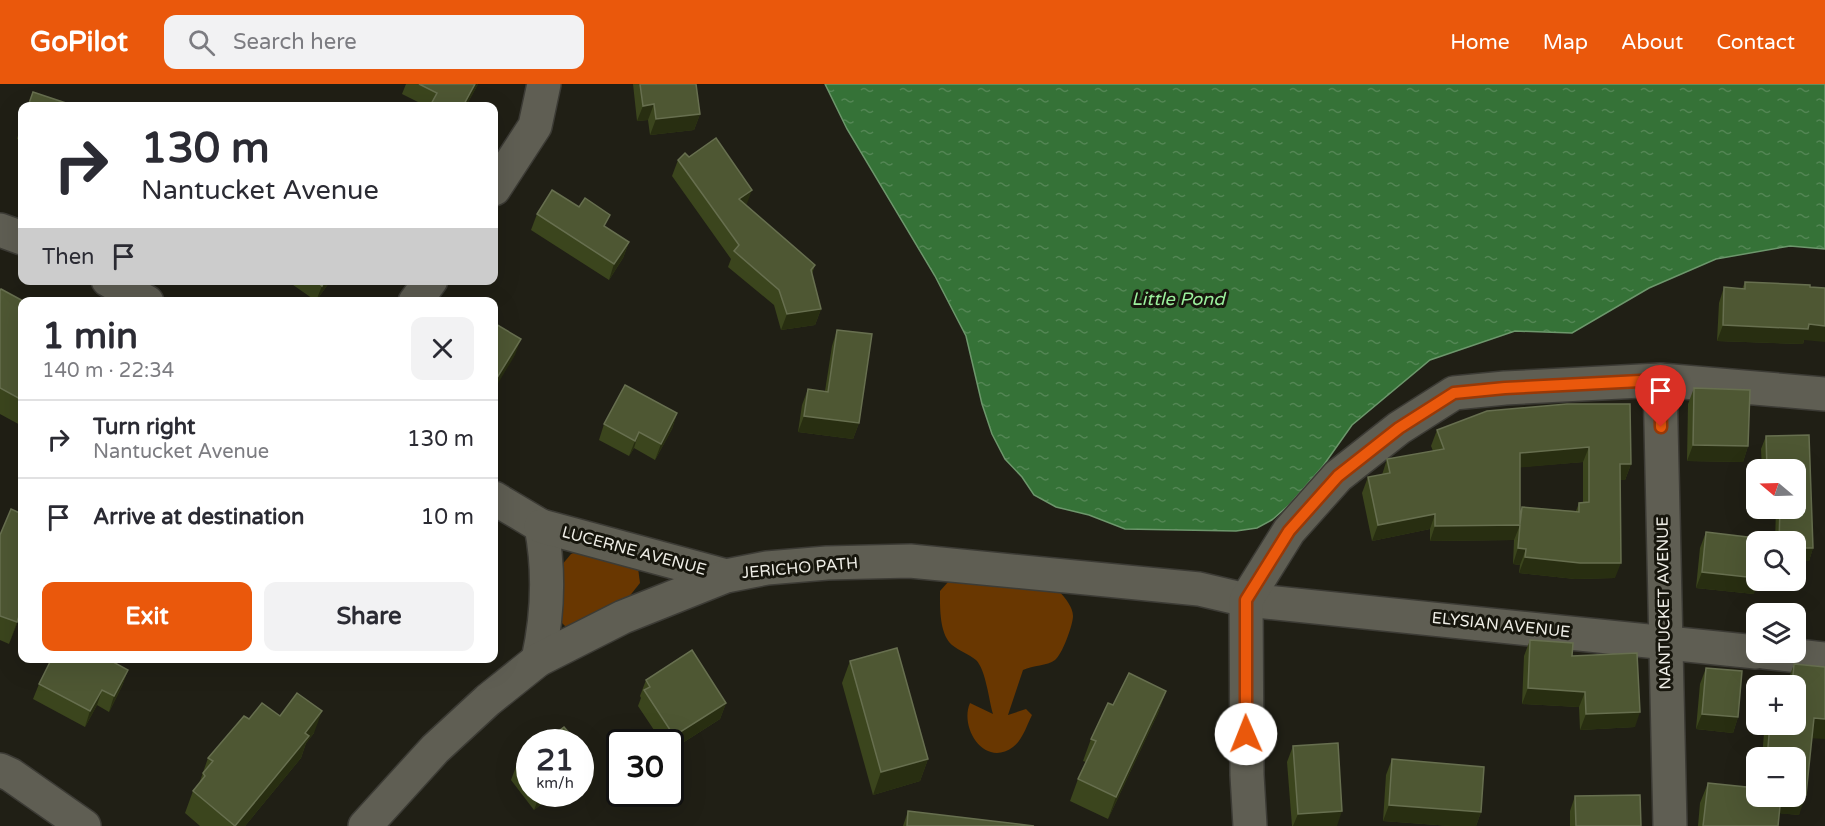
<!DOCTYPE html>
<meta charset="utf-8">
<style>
body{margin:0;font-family:"Varela Round",sans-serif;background:#f2f2f3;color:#2b2b33;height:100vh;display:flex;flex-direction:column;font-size:22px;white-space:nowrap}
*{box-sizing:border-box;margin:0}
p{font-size:20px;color:#7c7c81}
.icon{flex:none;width:33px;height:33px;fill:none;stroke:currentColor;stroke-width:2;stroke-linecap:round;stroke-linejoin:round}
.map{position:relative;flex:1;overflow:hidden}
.drawer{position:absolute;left:18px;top:213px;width:480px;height:366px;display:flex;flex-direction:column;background:#fff;border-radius:12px;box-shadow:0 6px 24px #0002}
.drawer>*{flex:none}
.hud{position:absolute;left:18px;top:18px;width:480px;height:183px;border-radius:12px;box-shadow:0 6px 24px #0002;background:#fff;color:#2b2b33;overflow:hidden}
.needle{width:39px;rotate:289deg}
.tools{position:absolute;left:1746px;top:375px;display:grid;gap:12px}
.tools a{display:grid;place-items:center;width:60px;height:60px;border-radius:12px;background:#fff;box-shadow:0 6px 24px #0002;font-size:30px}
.speed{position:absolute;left:516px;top:645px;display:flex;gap:12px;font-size:30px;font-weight:700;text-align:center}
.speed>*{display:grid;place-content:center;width:78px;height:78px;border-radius:50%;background:#fff;box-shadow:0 6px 24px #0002;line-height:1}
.speed small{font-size:15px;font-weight:400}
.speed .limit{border:3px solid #111;border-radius:9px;background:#fff;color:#111}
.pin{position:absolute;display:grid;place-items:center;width:51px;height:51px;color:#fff;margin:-62px -26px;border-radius:50% 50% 50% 0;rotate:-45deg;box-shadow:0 0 6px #0007}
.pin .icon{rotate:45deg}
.me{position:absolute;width:66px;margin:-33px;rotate:359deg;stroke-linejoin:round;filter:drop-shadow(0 0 4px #0008)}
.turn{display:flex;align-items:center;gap:21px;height:126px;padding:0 24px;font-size:27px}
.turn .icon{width:78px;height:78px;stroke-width:2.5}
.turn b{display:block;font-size:42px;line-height:51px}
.then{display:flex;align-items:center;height:57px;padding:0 24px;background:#0003;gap:12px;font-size:22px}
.round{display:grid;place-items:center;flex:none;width:63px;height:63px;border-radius:12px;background:#f2f2f3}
.headline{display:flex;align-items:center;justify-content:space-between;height:102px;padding:0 24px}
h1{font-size:36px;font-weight:700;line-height:45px}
.primary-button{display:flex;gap:12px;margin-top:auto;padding:12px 24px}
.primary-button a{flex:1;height:69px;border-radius:12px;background:#ea580c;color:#fff;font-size:24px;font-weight:700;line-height:69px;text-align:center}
.primary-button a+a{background:#f2f2f3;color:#2b2b33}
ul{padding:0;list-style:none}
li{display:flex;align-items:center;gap:18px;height:78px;padding:0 24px;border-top:2px solid #e1e1e2}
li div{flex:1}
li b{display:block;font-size:22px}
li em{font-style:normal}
header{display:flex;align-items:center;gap:36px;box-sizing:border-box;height:84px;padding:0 30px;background:#ea580c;color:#fff}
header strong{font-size:28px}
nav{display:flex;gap:33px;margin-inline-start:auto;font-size:21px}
.search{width:420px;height:54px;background:#f2f2f3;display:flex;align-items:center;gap:15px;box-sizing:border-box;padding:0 21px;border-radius:12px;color:#7c7c81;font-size:22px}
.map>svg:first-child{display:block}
.grass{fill:#693701}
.water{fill:url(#water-ripples);stroke:#6d976c;stroke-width:1.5}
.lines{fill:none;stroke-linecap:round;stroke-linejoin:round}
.minor-casing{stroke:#3c3b35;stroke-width:36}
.minor{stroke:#5f5e53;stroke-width:33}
.wall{fill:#3b451d;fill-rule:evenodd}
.shaded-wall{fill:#282e11}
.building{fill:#4e5733;stroke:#676f4f;stroke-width:1.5;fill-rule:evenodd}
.route-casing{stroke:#983908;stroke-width:15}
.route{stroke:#ea580c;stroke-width:10}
.labels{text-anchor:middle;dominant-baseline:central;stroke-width:6;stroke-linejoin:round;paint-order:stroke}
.street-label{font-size:16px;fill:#efeee7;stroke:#17160d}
.water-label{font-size:18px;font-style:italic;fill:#9cf09d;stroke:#17160d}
</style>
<header>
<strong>GoPilot</strong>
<div class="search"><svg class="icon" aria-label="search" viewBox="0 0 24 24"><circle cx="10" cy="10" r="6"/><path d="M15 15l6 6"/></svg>Search here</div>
<nav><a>Home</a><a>Map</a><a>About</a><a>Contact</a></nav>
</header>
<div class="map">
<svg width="1825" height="742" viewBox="0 0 1825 742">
<defs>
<pattern id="water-ripples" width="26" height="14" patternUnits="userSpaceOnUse" patternTransform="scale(1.5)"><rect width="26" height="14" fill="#357237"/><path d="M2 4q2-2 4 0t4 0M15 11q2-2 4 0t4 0" fill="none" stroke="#538654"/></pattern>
</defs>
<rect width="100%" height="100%" fill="#201f15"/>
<!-- grass -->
<g class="grass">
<polygon points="578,467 638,484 640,499 628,514 568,543 565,542 560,537 561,482 571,470"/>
<path d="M948,498H959L1059,507C1065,514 1073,523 1073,532C1073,541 1062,571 1055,576C1047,582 1033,581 1023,586L1008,631L1026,625L1032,631C1027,641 1022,657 1013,663C985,684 959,644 970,619L993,630C989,617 986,586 976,576C969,570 959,567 952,561C939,550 940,522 940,507Z"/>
</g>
<!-- water -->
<polygon class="water" points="825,0 1825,0 1825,165 1790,162 1716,175 1649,204 1572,249 1515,247 1430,276 1352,341 1323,382 1289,421 1272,436 1257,444 1236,447 1125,445 1089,431 1056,423 1034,411 1022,393 1005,375 992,350 982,320 966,252 935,192 847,45"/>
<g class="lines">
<defs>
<g id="minor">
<polyline points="494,105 535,42 544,0"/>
<polyline points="0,146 22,154"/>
<polyline points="108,196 147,218"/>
<polyline points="415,218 431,196"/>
<polyline points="1660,296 1670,742"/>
<path d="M494,414L541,442C550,488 548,531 538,576"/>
<polyline points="541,442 726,492"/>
<polyline points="1764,568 1825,575"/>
<polyline points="0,686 11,691 84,742"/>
<polyline points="365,742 435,665 488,616 538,576 623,533 726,492 767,484 827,479 910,477 1199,505 1246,516 1756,568"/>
<polyline points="1250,742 1247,691 1246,516 1289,447 1338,392 1399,344 1454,309 1505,304 1660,296 1825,310"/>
</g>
</defs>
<!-- minor casing -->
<use href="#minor" class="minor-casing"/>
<!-- minor -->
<use href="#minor" class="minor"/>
</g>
<!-- wall -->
<g class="wall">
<polygon points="406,0 478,0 466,22 426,22 402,10"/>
<polygon points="633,0 696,0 700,30 694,46 650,51 648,36 637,37"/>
<polygon points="22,38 22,57 17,55"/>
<polygon points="22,59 22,73 19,72"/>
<polygon points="678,76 746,122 815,181 812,190 821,225 815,241 781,246 774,221 728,183 731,175 672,92"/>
<polygon points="579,123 606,144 629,158 623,174 609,196 531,146 537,130"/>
<polygon points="286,196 331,196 316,217"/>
<polygon points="1745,198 1804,256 1803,260 1717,257 1719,219 1724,203 1742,205"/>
<polygon points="0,207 22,218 22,342 0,330"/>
<polygon points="837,246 859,339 853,355 798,348 802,321 808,305 825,307 832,262"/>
<polygon points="1694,304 1748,362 1743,378 1687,377 1688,320"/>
<path d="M1567,320L1631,380L1625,396H1620L1615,494L1575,495L1519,489L1520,481L1513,480L1514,456L1430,457V445L1372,457L1362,409L1368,393L1382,391L1387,375L1433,367L1431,362L1437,346ZM1583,378V419H1579L1576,427L1522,423L1520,427V383Z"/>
<polygon points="677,329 672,345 655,376 634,364 629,372 599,356 604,340"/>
<polygon points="1809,351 1813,464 1809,477 1796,477 1796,458 1775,458 1776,424 1796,424 1796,386 1762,386 1761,365 1766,352"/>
<polygon points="22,430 22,527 9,560 0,556 0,451"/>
<polygon points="1706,448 1754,510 1696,504 1700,464"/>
<polygon points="1530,556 1572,572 1635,643 1580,646 1579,623 1522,620 1524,572"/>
<polygon points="850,577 928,675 920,697 873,711 842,599"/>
<polygon points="1794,580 1812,654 1799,731 1779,729 1778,742 1698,742 1700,719 1708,699 1756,712 1796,674 1762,674 1764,649 1767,640 1796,640 1796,602 1786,602"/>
<polygon points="1706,584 1738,633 1733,649 1696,645 1700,600"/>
<polygon points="128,586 122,602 109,628 97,621 85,643 33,615 39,600"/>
<polygon points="646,596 726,619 720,635 670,667 670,658 662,658 638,622 641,614 640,612"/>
<polygon points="1166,607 1158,629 1108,735 1070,717 1078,695 1086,678 1083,677 1091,655 1113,621"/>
<polygon points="280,632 314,649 306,659 301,674 245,742 200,742 185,729 193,707 199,700 208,674 249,635"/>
<polygon points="1293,662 1337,742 1292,742 1287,678"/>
<polygon points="530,670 530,710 554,710 534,726 511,696 517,680"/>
<polygon points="1392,675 1481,728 1476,742 1451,742 1383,737 1386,691"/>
<polygon points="1575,712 1641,742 1570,742 1570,727"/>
<polygon points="908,727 1034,742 903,742"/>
</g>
<!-- shaded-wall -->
<g class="shaded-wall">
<polygon points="475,0 478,0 466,22 463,22"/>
<polygon points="654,20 648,36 637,37 643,22"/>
<polygon points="700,30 694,46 650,51 656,35"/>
<polygon points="752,106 746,122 739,115"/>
<polygon points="629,158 623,174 609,196 614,180"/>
<polygon points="325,196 331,196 316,217 322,202"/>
<polygon points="821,225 815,241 781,246 787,230"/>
<polygon points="1809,240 1825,242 1825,258 1804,256 1803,260 1717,257 1723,241"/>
<polygon points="521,255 515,271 494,306 494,302 495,297"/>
<polygon points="677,329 672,345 655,376 661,360"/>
<polygon points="804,332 859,339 853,355 798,348"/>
<polygon points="639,348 634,364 629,372 635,357"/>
<polygon points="1693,361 1748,362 1743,378 1687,377"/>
<polygon points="1589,363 1583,378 1514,384 1520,369"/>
<polygon points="1620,380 1631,380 1625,396 1614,396"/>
<polygon points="1435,430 1430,445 1372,457 1378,441"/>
<polygon points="1520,441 1514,456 1430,457 1435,442"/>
<polygon points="1518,464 1526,465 1520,481 1513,480"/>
<polygon points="1796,464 1813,464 1809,477 1796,477"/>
<polygon points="1525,473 1621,479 1615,494 1575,495 1519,489"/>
<polygon points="1702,488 1756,494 1756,496 1759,496 1754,510 1696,504"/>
<polygon points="22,524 22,527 9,560 17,538"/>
<polygon points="128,586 122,602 109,628 114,612"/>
<polygon points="1528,604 1585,608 1579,623 1522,620"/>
<polygon points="102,606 97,621 85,643 90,627"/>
<polygon points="1166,607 1158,629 1108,735 1116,713"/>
<polygon points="726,619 720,635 670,667 670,662 674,652"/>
<polygon points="322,627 314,649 306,659 301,674 245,742 234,742"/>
<polygon points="1640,628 1635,643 1580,646 1586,630"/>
<polygon points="1702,630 1738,633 1733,649 1696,645"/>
<polygon points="1814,634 1825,635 1825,655 1807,654"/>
<polygon points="588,672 582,688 580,689 580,678"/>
<polygon points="928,675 920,697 873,711 881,688"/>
<polygon points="540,710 554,710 534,726"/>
<polygon points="1796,710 1806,711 1799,731 1774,729 1780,712 1796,712"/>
<polygon points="1389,721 1481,728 1476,742 1451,742 1383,737"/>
<polygon points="1342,727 1337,742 1293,742 1298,730"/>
</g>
<!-- building -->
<g class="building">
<polygon points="419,0 475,0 463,22 430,22 437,9"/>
<polygon points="640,0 696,0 700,30 656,35 654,20 643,22"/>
<polygon points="33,8 75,22 28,22"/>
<polygon points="716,54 752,106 739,115 815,181 811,186 821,225 787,230 779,206 734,167 739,161 678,76 685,69 689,73"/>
<polygon points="552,106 579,123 585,114 610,131 604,142 629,158 614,180 537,130"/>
<polygon points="315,196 325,196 322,202"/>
<polygon points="1745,198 1810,201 1810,203 1825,204 1825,242 1809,240 1808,245 1723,241 1724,203 1745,205"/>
<polygon points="1,205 25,218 22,218 22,316 0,304 0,207"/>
<polygon points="494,239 521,255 495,297 494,296"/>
<polygon points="837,246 872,250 859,339 804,332 808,305 828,308"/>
<polygon points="625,301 677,329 661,360 639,348 635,357 604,340"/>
<polygon points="1694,304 1750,306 1748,362 1693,361"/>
<path d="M1567,320H1630L1631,380H1620L1621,479H1580L1525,473L1526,465L1518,464L1520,441L1435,442V430L1378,441L1368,393L1390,389L1387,375L1444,365L1437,346L1487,327ZM1589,363V418L1579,419V428L1522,423L1520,440V369Z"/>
<polygon points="1809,351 1813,464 1796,464 1796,458 1779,458 1780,424 1796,424 1796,386 1767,386 1766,352"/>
<polygon points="11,425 22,430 22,524 17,538 0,532 0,451"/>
<polygon points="1706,448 1764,455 1764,458 1756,458 1756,494 1702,488"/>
<polygon points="1530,556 1573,559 1572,572 1637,569 1640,628 1586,630 1585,608 1528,604"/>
<polygon points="897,564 928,675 881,688 850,577"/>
<polygon points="692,566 726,619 674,652 644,606 650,603 646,596"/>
<polygon points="52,574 106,574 128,586 114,612 102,606 90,627 39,600"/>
<polygon points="1794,580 1825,583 1825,635 1814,634 1806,711 1796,710 1796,674 1767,674 1770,640 1796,640 1796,602 1792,602"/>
<polygon points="1706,584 1742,587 1738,633 1702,630"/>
<polygon points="1129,589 1166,607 1116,713 1078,695 1096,657 1091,655 1108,619 1113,621"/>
<polygon points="297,609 322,627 305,649 309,652 235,742 193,707 205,692 203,689 213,677 208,674 244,632 249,635 262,619 280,632"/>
<polygon points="564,643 577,658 544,658"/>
<polygon points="1338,659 1342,727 1298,730 1293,662"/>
<polygon points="580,663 588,672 580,678"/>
<polygon points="530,670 530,697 517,680"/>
<polygon points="1392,675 1484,683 1481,728 1389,721"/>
<polygon points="1708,699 1756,704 1756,712 1781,712 1778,742 1703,742"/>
<polygon points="1640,711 1641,742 1576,742 1575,712"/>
<polygon points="908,727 1034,742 907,742"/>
</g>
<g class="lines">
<defs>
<polyline id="route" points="1246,650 1246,516 1289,447 1338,392 1399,344 1454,309 1505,304 1660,296 1661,343"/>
</defs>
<!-- route casing -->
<use href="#route" class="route-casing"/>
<!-- route -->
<use href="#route" class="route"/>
</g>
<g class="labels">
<!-- street labels -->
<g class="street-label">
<text transform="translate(634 467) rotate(15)">LUCERNE AVENUE</text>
<text transform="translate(800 484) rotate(-5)">JERICHO PATH</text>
<text transform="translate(1664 519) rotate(-91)">NANTUCKET AVENUE</text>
<text transform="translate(1501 541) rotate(6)">ELYSIAN AVENUE</text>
</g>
<!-- water labels -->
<g class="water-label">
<text x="1178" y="215">Little Pond</text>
</g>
</g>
</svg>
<div class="tools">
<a><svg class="needle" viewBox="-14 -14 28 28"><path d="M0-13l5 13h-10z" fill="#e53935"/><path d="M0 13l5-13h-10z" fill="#7c7c81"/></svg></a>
<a><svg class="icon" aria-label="search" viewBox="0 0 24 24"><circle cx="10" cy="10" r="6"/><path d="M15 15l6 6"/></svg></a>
<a><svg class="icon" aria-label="layers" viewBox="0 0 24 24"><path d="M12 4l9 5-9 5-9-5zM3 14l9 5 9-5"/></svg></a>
<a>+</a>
<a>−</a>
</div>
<div class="speed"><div>21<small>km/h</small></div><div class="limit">30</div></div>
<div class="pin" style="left:1661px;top:343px;background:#d93025"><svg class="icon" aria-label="arrive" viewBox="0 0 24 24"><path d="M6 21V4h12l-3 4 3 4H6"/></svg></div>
<svg class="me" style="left:1246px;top:650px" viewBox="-20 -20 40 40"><circle r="19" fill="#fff"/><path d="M0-13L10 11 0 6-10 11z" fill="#ea580c"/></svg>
<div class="hud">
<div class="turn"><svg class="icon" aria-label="right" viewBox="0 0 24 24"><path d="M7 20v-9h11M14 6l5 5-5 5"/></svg><div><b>130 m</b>Nantucket Avenue</div></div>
<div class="then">Then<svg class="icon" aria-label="arrive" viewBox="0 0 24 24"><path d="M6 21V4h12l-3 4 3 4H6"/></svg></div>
</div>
<section class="drawer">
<div class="headline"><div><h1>1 min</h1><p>140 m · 22:34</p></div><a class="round"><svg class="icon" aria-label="close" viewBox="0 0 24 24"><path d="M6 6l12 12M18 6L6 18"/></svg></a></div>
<ul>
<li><svg class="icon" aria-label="right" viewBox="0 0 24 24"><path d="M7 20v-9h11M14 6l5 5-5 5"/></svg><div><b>Turn right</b><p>Nantucket Avenue</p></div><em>130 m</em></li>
<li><svg class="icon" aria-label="arrive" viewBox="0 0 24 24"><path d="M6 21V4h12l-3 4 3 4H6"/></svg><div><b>Arrive at destination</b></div><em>10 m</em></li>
</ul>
<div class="primary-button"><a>Exit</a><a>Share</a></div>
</section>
</div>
